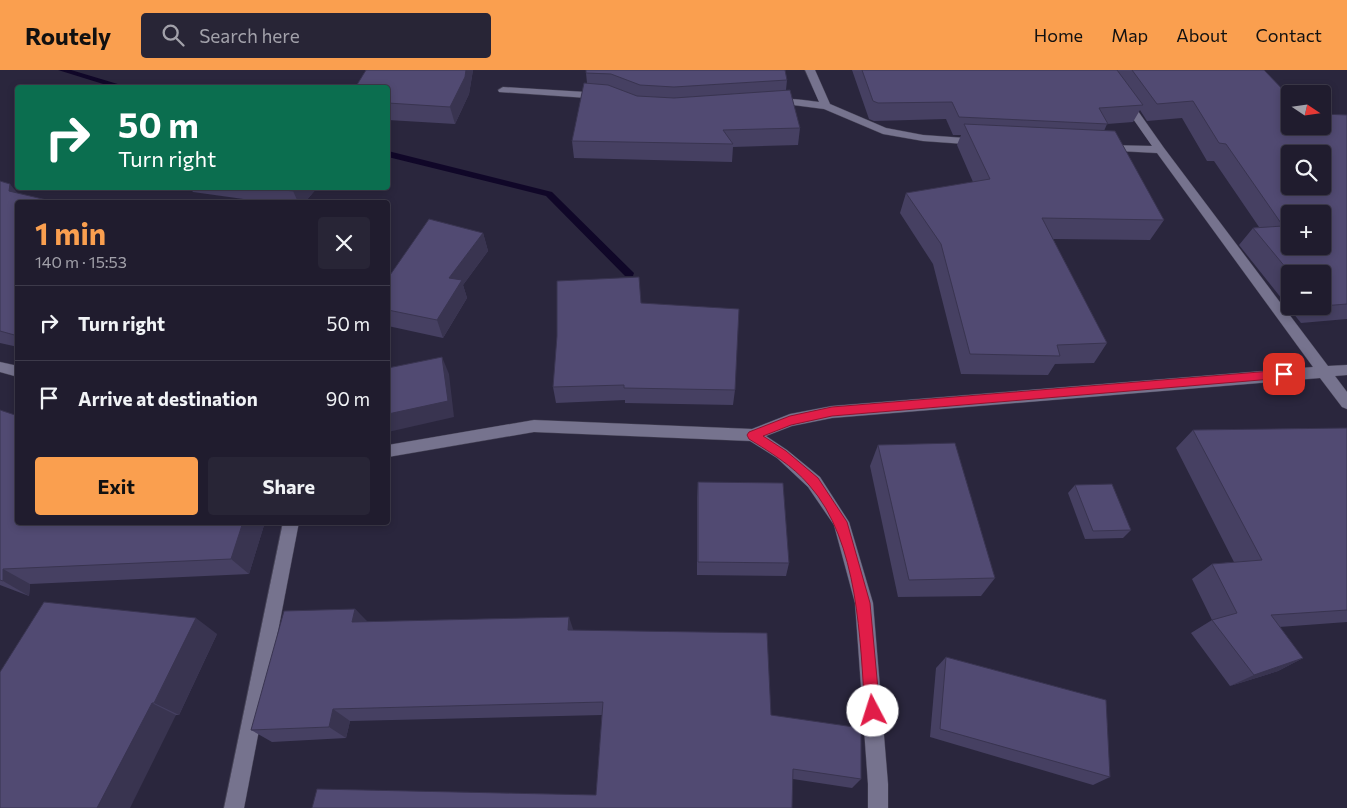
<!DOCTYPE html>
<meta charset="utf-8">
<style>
body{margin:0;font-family:Commissioner,sans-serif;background:#282536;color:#f1f3f6;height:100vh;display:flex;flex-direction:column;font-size:19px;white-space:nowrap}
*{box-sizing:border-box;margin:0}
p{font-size:16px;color:#a2a1aa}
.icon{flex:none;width:28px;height:28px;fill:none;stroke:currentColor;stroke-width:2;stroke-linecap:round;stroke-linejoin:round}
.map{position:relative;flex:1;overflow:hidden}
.sheet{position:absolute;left:15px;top:130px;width:375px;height:325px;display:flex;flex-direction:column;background:#201c2e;border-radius:5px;box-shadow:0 2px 8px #0003,0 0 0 1px #3d3a4a}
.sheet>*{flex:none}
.banner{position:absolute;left:15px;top:15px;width:375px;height:105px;border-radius:5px;box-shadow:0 2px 8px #0003,0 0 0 1px #3d3a4a;background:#0b6e4f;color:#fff;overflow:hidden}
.needle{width:32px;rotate:103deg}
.buttons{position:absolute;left:1281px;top:15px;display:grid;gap:10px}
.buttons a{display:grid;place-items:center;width:50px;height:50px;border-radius:5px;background:#201c2e;box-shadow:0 2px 8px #0003,0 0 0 1px #3d3a4a;font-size:25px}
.pin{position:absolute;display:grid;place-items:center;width:42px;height:42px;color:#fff;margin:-21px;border-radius:10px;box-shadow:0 2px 8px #0006}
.me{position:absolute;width:55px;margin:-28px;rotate:355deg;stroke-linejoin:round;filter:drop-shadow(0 0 4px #0008)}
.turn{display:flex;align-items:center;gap:18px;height:105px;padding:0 20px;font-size:22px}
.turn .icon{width:65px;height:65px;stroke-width:2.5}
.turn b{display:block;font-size:35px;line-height:42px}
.round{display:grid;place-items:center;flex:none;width:52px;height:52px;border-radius:5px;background:#282536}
.headline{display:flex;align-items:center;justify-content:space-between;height:85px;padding:0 20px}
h1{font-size:30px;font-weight:700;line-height:38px;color:#fa9f4f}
.primary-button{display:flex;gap:10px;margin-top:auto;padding:10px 20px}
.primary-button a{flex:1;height:58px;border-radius:5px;background:#fa9f4f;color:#111;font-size:20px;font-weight:700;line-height:58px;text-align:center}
.primary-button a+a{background:#282536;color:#f1f3f6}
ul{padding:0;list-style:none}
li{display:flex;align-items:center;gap:15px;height:75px;padding:0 20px;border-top:1px solid #3d3a4a}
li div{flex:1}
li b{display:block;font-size:19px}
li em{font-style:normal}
header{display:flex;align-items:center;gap:30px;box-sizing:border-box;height:70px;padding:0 25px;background:#fa9f4f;color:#111}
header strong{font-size:24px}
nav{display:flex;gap:28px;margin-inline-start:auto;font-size:18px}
.search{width:350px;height:45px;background:#282536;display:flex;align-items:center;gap:12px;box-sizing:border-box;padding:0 18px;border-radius:5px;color:#a2a1aa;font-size:19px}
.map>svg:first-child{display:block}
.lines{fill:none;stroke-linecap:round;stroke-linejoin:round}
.stream{fill:#100728;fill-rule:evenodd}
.minor-casing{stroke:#454255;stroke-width:1}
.minor{fill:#76738e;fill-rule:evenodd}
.wall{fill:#464062;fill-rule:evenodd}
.shaded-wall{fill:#393450}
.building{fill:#514a72;stroke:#393450;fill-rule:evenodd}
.route{fill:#e11d48;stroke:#92132f}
</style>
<header>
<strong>Routely</strong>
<div class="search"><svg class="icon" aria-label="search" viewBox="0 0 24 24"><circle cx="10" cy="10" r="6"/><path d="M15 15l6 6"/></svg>Search here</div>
<nav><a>Home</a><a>Map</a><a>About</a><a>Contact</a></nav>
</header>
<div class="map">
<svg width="1347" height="738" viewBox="0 0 1347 738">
<rect width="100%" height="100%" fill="#2a263d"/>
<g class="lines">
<!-- stream -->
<g class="stream">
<polygon points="58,0 71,0 131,18 116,18"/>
<polygon points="388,81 552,122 634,203 633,206 625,206 546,126 388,87"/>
</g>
<defs>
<g id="minor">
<path d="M805,0H815L830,34L886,58L923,65L979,69L984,72L979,75L923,71L883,64L824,39L793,35H769L768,33L769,31C786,27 803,30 819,32Z"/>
<polygon points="1099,0 1109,0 1164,78 1328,296 1347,295 1347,305 1335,306 1347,322 1347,339 1342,337 1320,308 832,348 792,356 766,366 787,380 820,407 849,452 873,533 888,714 888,738 868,738 868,714 855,533 834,455 808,417 777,388 750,371 534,362 388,387 388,375 534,350 752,359 790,344 832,336 1313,297 1157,83 1100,80 1099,78 1100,76 1104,75 1152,76"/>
<polygon points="503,17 602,23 607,26 602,29 499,22 498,20"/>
<polygon points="0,292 18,296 18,307 0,302"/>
<polygon points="283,452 299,452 244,738 224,738"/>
</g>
</defs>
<!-- minor casing -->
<use href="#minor" class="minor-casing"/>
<!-- minor -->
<use href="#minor" class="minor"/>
</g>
<!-- wall -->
<g class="wall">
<polygon points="366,0 473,0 469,24 455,54 388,50 388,18"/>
<path d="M852,0H1264L1290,56L1347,45V249L1301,253L1239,175L1253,158L1259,157L1214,91H1207L1182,48L1147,51L1140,40L1133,52L1107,54L1104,61L1164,150L1150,170L1053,169L1107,273L1094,293L1055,294L1048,305L961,304L933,194L900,143L906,123L973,112L957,75L961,65H953L946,49L874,51L869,49ZM1290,204H1322V236H1290Z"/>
<polygon points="586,3 787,10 786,20 800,58 798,75 733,77 732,92 574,88 572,71 587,13"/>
<polygon points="0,111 18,132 18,277 0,273"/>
<polygon points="190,118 317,118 305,132 264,132 193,122"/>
<polygon points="483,163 488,181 463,215 467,228 443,268 388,256 388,208"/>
<polygon points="641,233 735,320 733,335 625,333 625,330 556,333 553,317"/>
<polygon points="0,340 18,452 265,452 249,504 30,514 29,526 0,515"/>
<polygon points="1347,358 1347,552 1279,557 1303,588 1278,601 1230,616 1191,563 1212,550 1192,509 1212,494 1234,492 1176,378 1193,360"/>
<polygon points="878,375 995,508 981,526 898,527 870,396"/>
<polygon points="698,412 789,493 786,506 697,505 697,427"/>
<polygon points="1075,415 1131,460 1123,468 1085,469 1068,423"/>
<polygon points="355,539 367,552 573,560 771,645 861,709 852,718 793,709 596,725 602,645 350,651 346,668 272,672 251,660"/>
<polygon points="217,564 179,645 176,645 0,738"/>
<polygon points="946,587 1110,707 1093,715 930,667 936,598"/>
</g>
<!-- shaded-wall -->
<g class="shaded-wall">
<polygon points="466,0 473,0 469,24 455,54 450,37"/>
<polygon points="10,114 25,132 9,121"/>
<polygon points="296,118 317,118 305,132 298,132 293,121"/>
<polygon points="483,163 488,181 463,215 467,228 443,268 437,250 449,208"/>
<polygon points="442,287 449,304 454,347 388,362 388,344"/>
<polygon points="243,452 265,452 249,504 231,489"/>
<polygon points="3,499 30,514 29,526 3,511"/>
<polygon points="355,539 370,554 352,552"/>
<polygon points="569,547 574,562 568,560"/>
<polygon points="196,548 217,564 179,645 154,633"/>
<polygon points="1303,588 1278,601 1230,616 1254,605"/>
<polygon points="152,633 176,645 130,738 97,738"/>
<polygon points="333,639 350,651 346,668 329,657"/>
</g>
<!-- building -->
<g class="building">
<polygon points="366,0 466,0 465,7 450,37 388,33 388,18 355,18"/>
<polygon points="586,0 785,0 787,10 674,17 640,15 611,4 586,3"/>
<polygon points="862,0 1117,0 1143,35 1099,38 1108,54 959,47 952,32 878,33 873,31"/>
<path d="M1132,0H1264L1290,27V56H1322V44L1347,45V234L1322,236V204H1291L1253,158L1283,156L1226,74L1219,73L1193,31L1157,34ZM1290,84H1322V116H1290ZM1290,144H1322V176H1290Z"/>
<polygon points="584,13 608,15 637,26 674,28 790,20 800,58 723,60 733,74 572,71"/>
<polygon points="964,54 1115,61 1164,150 1042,148 1107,273 1057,275 1060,286 970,284 941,174 906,123 990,109"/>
<polygon points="0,111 10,114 9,121 55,132 18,132 18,266 0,261"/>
<polygon points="267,118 296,118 293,121"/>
<polygon points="429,149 483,163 449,208 462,210 437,250 388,240 388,208"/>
<polygon points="639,207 641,233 739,239 735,320 624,318 624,315 553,317 557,266 557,211"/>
<polygon points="442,287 448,331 388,344 388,298"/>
<polygon points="0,340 18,346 18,452 243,452 231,489 3,499 3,511 0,510"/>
<polygon points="1347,358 1347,540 1271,545 1303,588 1254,605 1212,550 1237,543 1212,494 1262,490 1193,360"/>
<polygon points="955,373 995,508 909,510 878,375"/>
<polygon points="698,412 783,413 789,493 698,492"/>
<polygon points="1112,414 1131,460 1093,461 1075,415"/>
<polygon points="44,532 196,548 154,633 152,633 97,738 0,738 0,602"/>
<polygon points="355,539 352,552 569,547 568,560 767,563 771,645 861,658 861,709 793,699 792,738 312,738 317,719 596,725 603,632 333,639 329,657 251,660 284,541"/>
<polygon points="946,587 1106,630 1110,707 940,659"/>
</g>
<!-- route -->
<path class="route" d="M1284,300L1290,304L1284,308L832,346L791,355L763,366L786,381L818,408L847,452L870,533L880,641L878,646L873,649L868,646L865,641C860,571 859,471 809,415C793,396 770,382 749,369L747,365L749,362L790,346L832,337Z"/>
</svg>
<div class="buttons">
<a><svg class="needle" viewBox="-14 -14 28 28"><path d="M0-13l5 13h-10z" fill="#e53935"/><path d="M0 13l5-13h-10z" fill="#a2a1aa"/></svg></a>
<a><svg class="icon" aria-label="search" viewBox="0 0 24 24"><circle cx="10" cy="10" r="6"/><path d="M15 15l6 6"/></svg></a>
<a>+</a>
<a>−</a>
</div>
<div class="pin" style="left:1284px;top:304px;background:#d93025"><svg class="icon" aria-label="arrive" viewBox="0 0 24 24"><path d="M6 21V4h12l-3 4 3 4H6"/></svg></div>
<svg class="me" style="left:873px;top:641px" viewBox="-20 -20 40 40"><circle r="19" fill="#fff"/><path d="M0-13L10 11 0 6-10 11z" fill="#e11d48"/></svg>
<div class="banner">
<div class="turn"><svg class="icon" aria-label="right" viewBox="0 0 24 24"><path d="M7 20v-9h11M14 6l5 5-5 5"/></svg><div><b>50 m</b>Turn right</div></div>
</div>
<section class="sheet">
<div class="headline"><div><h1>1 min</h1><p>140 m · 15:53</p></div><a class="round"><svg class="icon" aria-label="close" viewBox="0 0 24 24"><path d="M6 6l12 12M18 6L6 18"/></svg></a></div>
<ul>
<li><svg class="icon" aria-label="right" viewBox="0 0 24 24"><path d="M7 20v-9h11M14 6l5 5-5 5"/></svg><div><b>Turn right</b></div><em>50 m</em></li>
<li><svg class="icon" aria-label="arrive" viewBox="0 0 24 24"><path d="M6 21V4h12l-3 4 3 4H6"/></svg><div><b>Arrive at destination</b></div><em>90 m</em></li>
</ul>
<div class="primary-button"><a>Exit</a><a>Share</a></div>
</section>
</div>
